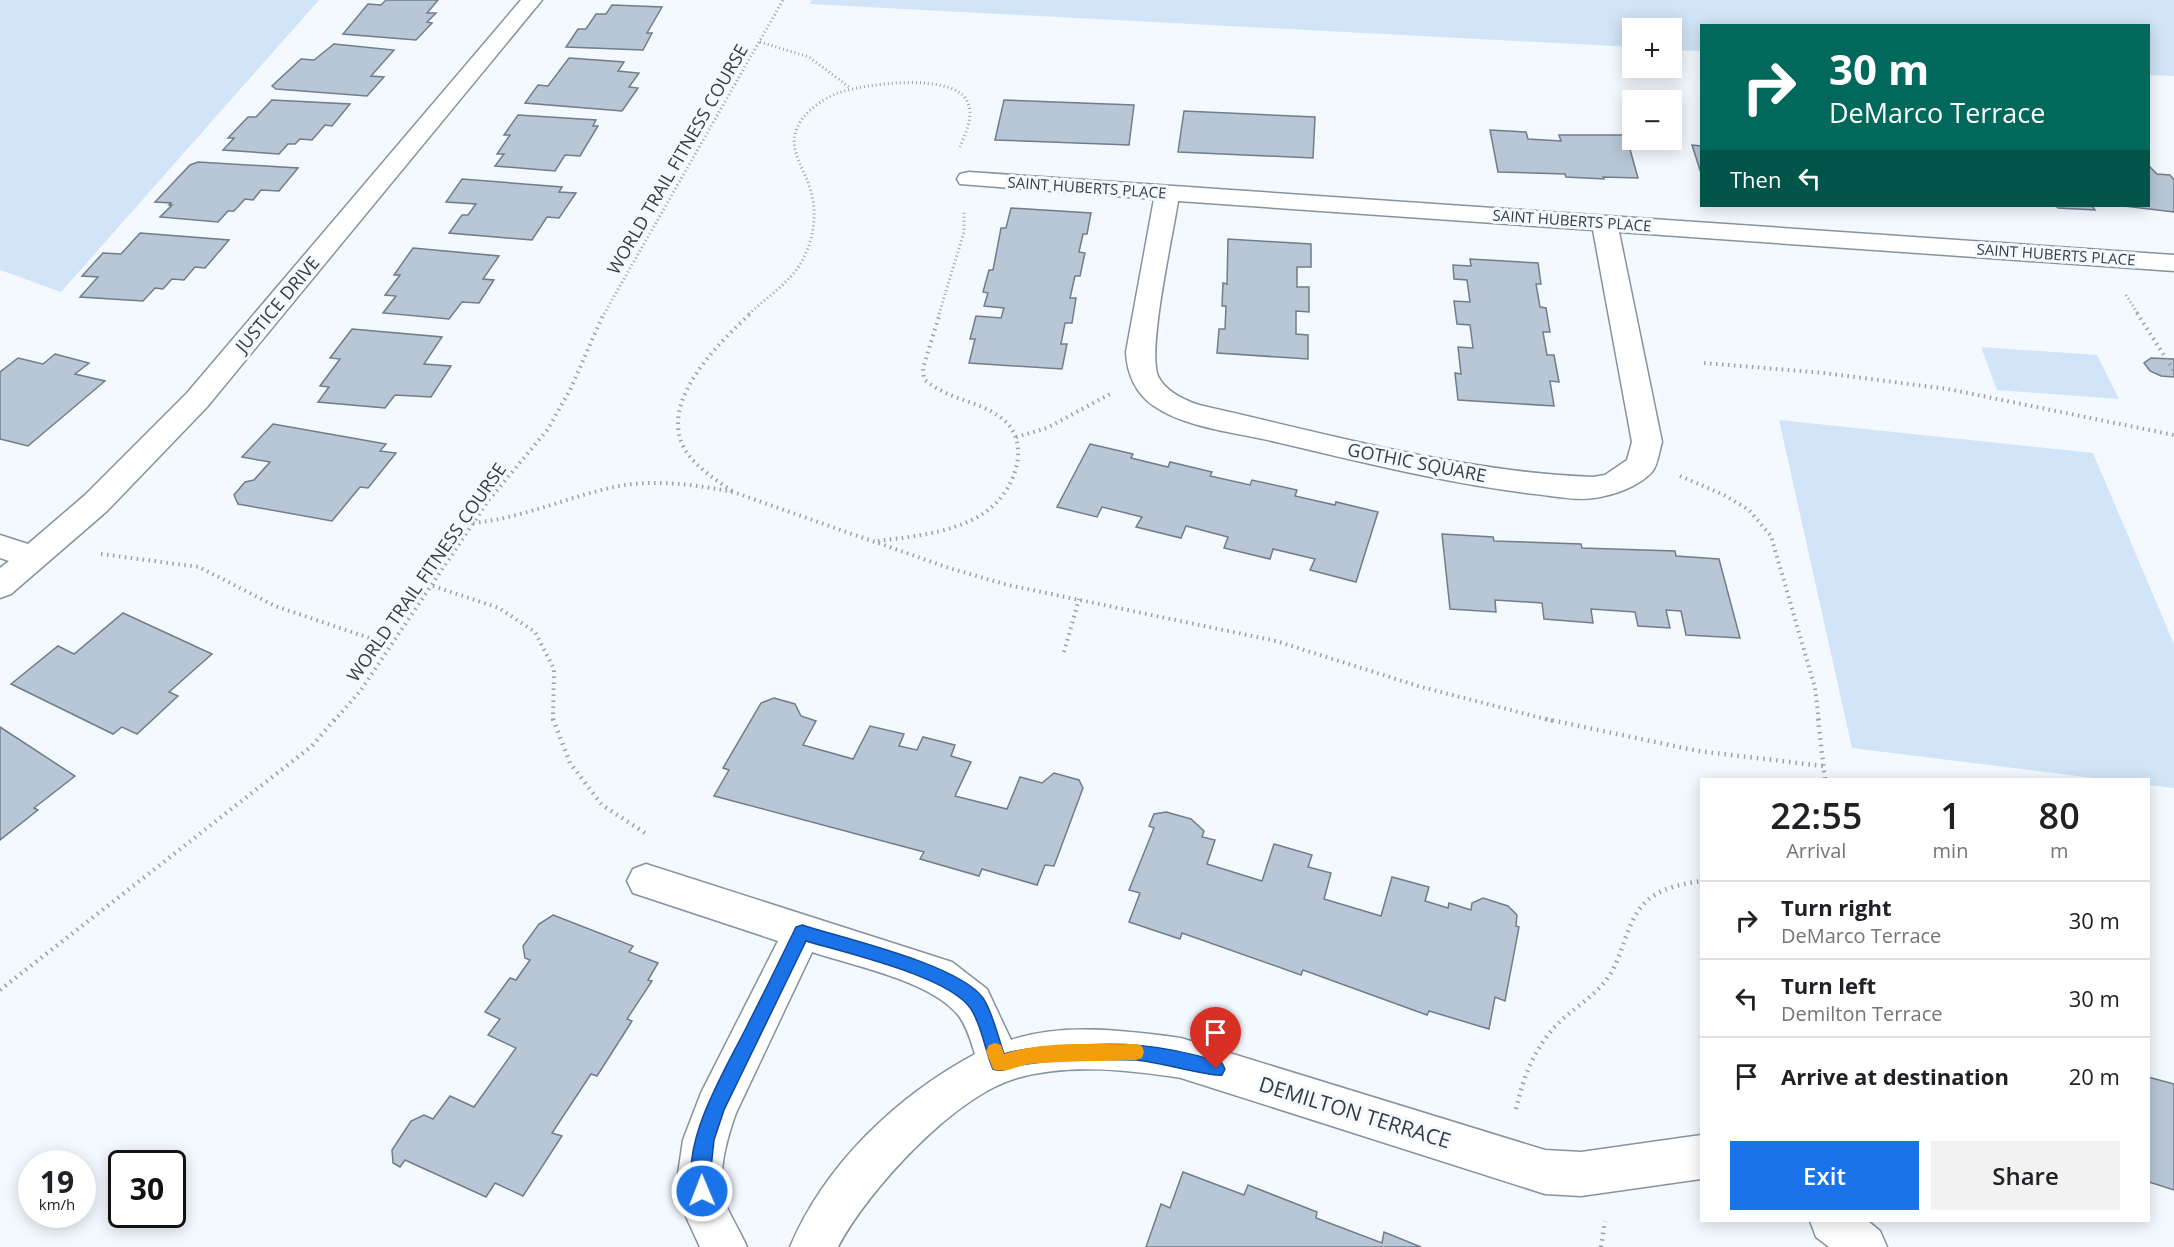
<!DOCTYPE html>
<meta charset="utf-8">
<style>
body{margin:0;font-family:"Open Sans",sans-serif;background:#f2f2f2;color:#202124;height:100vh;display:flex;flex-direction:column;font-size:22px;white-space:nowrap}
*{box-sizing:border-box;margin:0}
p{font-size:20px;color:#757577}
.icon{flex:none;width:33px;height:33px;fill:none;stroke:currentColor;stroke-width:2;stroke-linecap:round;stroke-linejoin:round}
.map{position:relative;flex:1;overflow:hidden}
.drawer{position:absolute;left:1700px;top:778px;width:450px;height:444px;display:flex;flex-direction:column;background:#fff;border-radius:0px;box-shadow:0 3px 15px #0003}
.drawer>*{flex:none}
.hud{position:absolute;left:1700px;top:24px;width:450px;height:183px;border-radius:0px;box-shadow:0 3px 15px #0003;background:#00695c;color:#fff;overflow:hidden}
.controls{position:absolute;left:1622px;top:18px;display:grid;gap:12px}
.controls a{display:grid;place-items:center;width:60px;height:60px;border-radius:0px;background:#fff;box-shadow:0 3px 15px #0003;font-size:30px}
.speed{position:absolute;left:18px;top:1150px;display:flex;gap:12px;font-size:30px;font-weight:700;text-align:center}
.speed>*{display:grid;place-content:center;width:78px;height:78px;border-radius:50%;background:#fff;box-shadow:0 3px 15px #0003;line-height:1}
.speed small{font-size:15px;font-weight:400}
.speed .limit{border:3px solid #111;border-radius:9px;background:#fff;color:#111}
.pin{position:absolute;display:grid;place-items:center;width:51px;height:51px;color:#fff;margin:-62px -26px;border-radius:50% 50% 50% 0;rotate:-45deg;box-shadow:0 0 6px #0007}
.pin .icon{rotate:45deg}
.me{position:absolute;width:66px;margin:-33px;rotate:359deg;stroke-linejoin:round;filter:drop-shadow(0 0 4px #0008)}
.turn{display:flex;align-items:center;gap:21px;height:126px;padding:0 30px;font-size:27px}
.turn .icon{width:78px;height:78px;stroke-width:2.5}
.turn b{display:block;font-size:42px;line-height:51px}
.then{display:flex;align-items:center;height:57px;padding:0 30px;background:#0003;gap:12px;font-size:22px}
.eta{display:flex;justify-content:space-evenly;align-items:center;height:102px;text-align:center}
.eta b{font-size:36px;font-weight:600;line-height:42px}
.action{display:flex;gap:12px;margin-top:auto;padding:12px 30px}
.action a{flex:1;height:69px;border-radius:0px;background:#1a73e8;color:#fff;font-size:24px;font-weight:600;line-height:69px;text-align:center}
.action a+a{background:#f2f2f2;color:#202124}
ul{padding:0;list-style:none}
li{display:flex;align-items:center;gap:18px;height:78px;padding:0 30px;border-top:2px solid #e0e0e0}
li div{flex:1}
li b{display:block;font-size:22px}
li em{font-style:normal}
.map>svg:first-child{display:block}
.green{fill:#d1e4f8}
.building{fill:#b8c6d5;stroke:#707d8b;stroke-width:1.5}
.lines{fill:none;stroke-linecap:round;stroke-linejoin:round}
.minor-casing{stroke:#8593a1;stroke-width:3}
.path-far2{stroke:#9ba1a7;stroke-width:3;stroke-dasharray:1 3;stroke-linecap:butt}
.path-far1{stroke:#9ba1a7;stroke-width:4;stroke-dasharray:1.5 4.5;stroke-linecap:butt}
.path{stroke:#9ba1a7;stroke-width:4.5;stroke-dasharray:1.5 5;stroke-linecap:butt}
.minor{fill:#fff;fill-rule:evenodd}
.route{fill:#1a73e8;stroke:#114b97;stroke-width:1.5}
.slow{fill:#f59e0b}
.labels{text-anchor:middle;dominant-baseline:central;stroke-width:6;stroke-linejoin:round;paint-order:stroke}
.far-street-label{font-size:15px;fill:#363c42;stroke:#f3f9ff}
.street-label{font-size:18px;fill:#363c42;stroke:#f3f9ff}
.near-street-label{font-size:21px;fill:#363c42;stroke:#f3f9ff}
</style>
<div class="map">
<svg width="2174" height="1247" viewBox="0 0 2174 1247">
<rect width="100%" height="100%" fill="#f3f9ff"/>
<!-- green -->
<g class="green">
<polygon points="0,0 319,0 61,292 0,270"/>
<polygon points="812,0 2174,0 2174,76 2148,75 2148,26 1701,26 1701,51 1671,50 1671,28 1632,28 1632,47 810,4"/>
<polygon points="1981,347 2097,355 2119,399 1997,390"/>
<polygon points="1779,420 2093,453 2174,644 2174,788 2148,785 2148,780 2110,780 1852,748"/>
</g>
<!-- building -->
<g class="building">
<polygon points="386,0 438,0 427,13 436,13 427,22 432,23 416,40 343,34 368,4 381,5"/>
<polygon points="612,5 662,7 647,33 652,33 643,50 566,47 578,29 586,29 596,14 606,14"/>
<polygon points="334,44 394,50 371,76 384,77 367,96 276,89 272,86 301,59 314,60"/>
<polygon points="569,58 624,62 618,71 639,73 629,87 638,88 622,111 525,103 538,85 548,86"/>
<polygon points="272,100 350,104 332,126 325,125 312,140 300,139 295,144 288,144 279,154 223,150 234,138 228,138 248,117 256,117"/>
<polygon points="1004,100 1134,105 1129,145 995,140"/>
<polygon points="1184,111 1315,117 1313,158 1178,152"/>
<polygon points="518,115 596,120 593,126 598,126 580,156 565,155 555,171 495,166 504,154 497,154 510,135 504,135"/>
<polygon points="1490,130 1526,132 1528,139 1561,141 1559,135 1626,135 1638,178 1603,177 1604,179 1566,177 1565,174 1498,172"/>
<polygon points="1692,145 1701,146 1701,173"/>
<polygon points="198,162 298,168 279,191 261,190 253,200 245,199 234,211 228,211 218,222 160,217 172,205 169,205 171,203 155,202 190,165"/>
<polygon points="2148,165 2157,174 2170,175 2174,180 2174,212 2124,206 2148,206"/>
<polygon points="462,179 562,187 559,192 576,193 559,218 547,217 532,240 449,233 462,215 468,215 476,204 446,202"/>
<polygon points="2056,206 2092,206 2095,210 2058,208"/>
<polygon points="1011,208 1091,213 1087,234 1083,234 1079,252 1085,253 1080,276 1075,276 1070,298 1076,298 1072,323 1065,323 1061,344 1067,344 1062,369 969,363 975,339 970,339 976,316 1001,318 1004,308 984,306 988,293 983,292 989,270 993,270 1001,228 1006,228"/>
<polygon points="140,233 229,240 205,268 195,267 184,280 172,279 163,289 155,288 143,301 80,297 98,277 82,276 103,253 121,254"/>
<polygon points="1228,239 1311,244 1311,267 1297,267 1297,287 1309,287 1309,312 1296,311 1296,334 1308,335 1308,359 1217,353 1219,329 1225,329 1226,306 1222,306 1223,283 1227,284"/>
<polygon points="413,248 499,256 483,279 494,280 479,303 462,302 449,319 383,313 396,296 385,295 400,275 394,275"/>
<polygon points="1470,259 1538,263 1541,284 1536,284 1540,307 1546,308 1550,332 1543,332 1547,355 1554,355 1559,382 1550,381 1554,406 1458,400 1455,373 1461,374 1458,347 1473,348 1470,325 1457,324 1454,301 1470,302 1467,280 1454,279 1453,265 1471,266"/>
<polygon points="352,329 442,337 424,364 451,366 431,397 395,395 385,408 318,402 329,387 320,386 340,359 330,358"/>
<polygon points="55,354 89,363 75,374 105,381 28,446 0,439 0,372 18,358 43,364"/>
<polygon points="2151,358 2174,359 2174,377 2161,376 2150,371 2144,363"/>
<polygon points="273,424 386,444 380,451 396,453 368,488 360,487 332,521 238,504 234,495 245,482 254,480 270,462 242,457"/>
<polygon points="1090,444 1133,454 1131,458 1168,467 1170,462 1212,472 1210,476 1250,485 1252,480 1297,490 1295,496 1335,505 1336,502 1378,512 1356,582 1310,570 1315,559 1273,549 1270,559 1224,548 1228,537 1186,526 1181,538 1136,527 1142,517 1102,507 1097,517 1057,507"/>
<polygon points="1442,534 1493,537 1494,541 1581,544 1582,548 1675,551 1676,556 1719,559 1740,638 1686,635 1681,611 1666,610 1670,628 1638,626 1635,612 1591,609 1593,623 1544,619 1542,603 1495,600 1496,612 1450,609"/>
<polygon points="123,613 212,654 169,692 178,696 137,734 122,727 113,734 11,684 58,646 74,654"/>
<polygon points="774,698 795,704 801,716 816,721 803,745 853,759 870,726 904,734 899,746 917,750 923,737 955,745 951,756 971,762 955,796 1007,809 1020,777 1042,783 1054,773 1079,780 1083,788 1054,866 1045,865 1037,885 982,869 979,876 920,859 924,852 714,796 729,770 723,768 761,703"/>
<polygon points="0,727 75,776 34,808 38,810 0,840"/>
<polygon points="1166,812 1191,819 1204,831 1202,837 1215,840 1207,864 1262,881 1274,844 1312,855 1308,867 1331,873 1324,899 1381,916 1392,877 1429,887 1425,901 1448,908 1449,903 1471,910 1472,903 1483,898 1508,906 1517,915 1516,926 1519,927 1505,1001 1495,997 1489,1029 1429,1011 1427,1015 1303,970 1301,975 1182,933 1180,939 1129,922 1140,893 1129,890 1154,828 1149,826 1154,814"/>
<polygon points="553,915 633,946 629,952 658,963 648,980 652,981 627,1019 632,1021 597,1076 591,1074 552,1133 562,1136 523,1196 495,1183 486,1197 405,1160 400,1167 393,1163 392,1150 411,1121 424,1115 433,1119 450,1096 474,1107 516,1048 488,1035 500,1019 485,1012 510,978 516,980 530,960 525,958 523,946 539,924"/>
<polygon points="2148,1077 2174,1084 2174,1190 2149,1182"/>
<polygon points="1183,1172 1244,1195 1248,1185 1317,1212 1316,1218 1382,1243 1384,1232 1421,1247 1146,1247 1161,1204 1170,1208"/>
</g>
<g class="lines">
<defs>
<g id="minor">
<polygon points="521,0 542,0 207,407 107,511 11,594 0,598 0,568 9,561 0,558 0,535 28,544 85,495 187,393"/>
<path d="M969,172L2174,255V271L1619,232L1662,442C1659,451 1658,465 1652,472C1638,487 1614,495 1594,498C1576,501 1554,496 1535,494C1448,484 1362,462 1276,442C1240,433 1185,428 1154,406C1136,394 1127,374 1126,352L1154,199L960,184L957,179L960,174ZM1178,201L1593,230L1632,442L1627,460L1605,475L1593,477C1460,472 1328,434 1199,405C1184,400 1165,391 1158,376C1147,350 1173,235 1178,201Z"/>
<path d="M646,864L952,962L987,989L1011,1040C1063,1022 1128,1031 1181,1038L1545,1150L1581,1152L1701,1135V1179L1581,1196L1545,1194L1181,1078C1129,1070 1069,1063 1017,1078C954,1096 868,1190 838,1247H790C825,1164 897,1096 975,1054C971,1041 967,1027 959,1016C932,981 854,966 812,952L736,1113C726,1141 716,1176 726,1205C732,1219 741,1233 747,1247H700L682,1208L678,1174L683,1140L701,1093L778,941L633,893L627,881L633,869Z"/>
<polygon points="1810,1221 1868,1221 1880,1231 1887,1247 1829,1247 1816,1237"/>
</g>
</defs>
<!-- minor casing -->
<use href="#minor" class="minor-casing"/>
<!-- path-far2 -->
<g class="path-far2">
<polyline points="760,42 809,57 849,87"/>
<polyline points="2126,295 2138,314"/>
<polyline points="604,314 783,0"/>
<path d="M749,314C766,298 789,283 801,263C814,240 818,213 810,188C802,163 784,145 802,119C810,108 825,98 838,93C863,84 956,71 968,103C974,117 965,134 960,147"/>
<polyline points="939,314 964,232 964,211"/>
</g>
<!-- path-far1 -->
<g class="path-far1">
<polyline points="2137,313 2174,371"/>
<polyline points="1704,363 1824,373 1948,389 2174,435"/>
<polyline points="1016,437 1047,428 1110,394"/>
<polyline points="1680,476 1724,495 1749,510 1771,536 1815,688 1819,721"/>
<path d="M732,491C716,480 694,466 684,448C659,400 719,343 751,313"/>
<path d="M473,523C524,518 569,496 619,486C657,479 696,485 733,492L949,568L1008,585L1276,641L1418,686L1553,721"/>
<path d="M878,541C932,534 1002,529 1017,464C1020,449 1017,432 1005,421C982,400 948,401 924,379L923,368L940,313"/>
<polyline points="101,554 199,567 275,606 390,645"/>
<polyline points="433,586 499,608 535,632 554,669 553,721"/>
<polyline points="1064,652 1079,599"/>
<polyline points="334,721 361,690 488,501 548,429 570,390 604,313"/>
</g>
<!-- path -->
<g class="path">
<polyline points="553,719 570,763 602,805 645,833"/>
<polyline points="1546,719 1698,751 1823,766"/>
<polyline points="1818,719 1825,780"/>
<polyline points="0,990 312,746 335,719"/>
<path d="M1516,1109C1524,1074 1537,1041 1565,1017C1580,1004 1598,993 1609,976C1625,952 1626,918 1649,899C1664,887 1683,884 1701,881"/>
<polyline points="1601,1247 1605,1221"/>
</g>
<!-- minor -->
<use href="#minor" class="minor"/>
</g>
<!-- route -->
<path class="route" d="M802,925C845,939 958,964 983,998C993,1013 998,1037 1004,1054C1024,1048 1044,1047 1064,1046C1122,1042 1161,1044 1216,1061L1222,1063L1225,1069L1222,1075C1214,1078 1155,1061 1136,1060C1099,1059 1057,1059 1020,1065C1010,1067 1003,1073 993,1069C985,1051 982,1026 971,1009C949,976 845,953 806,941L724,1110L714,1140L708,1197L702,1200L696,1197C675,1149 726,1069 747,1026C764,993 780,960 796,927Z"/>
<!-- slow -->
<path class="slow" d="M995,1043L1001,1045L1004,1054C1046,1040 1093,1045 1136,1044L1142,1046L1144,1052L1142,1058L1136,1060C1100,1061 1065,1061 1029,1064C1017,1066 1004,1074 993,1069L986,1051L989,1045Z"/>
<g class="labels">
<!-- far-street labels -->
<g class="far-street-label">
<text transform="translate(1087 187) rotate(4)">SAINT HUBERTS PLACE</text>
<text transform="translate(1572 220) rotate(4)">SAINT HUBERTS PLACE</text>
<text transform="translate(2056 254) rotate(4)">SAINT HUBERTS PLACE</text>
</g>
<!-- street labels -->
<g class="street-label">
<text transform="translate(677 159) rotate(-60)">WORLD TRAIL FITNESS COURSE</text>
<text transform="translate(277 304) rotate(-50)">JUSTICE DRIVE</text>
<text transform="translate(1417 462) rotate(11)">GOTHIC SQUARE</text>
<text transform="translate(426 572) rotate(-55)">WORLD TRAIL FITNESS COURSE</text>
</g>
<!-- near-street labels -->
<g class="near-street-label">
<text transform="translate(1355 1112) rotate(17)">DEMILTON TERRACE</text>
</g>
</g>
</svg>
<div class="controls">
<a>+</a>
<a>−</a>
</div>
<div class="speed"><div>19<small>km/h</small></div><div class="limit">30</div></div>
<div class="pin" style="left:1216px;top:1069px;background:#d93025"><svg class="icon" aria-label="arrive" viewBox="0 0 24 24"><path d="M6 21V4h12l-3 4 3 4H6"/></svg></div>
<svg class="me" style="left:702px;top:1191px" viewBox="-20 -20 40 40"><circle r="17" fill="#1a73e8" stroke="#fff" stroke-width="3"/><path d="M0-11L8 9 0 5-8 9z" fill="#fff"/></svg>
<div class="hud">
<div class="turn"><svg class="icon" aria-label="right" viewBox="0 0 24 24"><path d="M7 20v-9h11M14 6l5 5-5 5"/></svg><div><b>30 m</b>DeMarco Terrace</div></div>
<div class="then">Then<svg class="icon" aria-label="left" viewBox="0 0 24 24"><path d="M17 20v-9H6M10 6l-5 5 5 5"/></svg></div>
</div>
<section class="drawer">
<div class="eta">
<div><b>22:55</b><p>Arrival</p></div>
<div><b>1</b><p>min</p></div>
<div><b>80</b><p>m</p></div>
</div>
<ul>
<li><svg class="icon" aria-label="right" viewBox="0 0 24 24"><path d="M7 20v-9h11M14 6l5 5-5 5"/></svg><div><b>Turn right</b><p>DeMarco Terrace</p></div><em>30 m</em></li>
<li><svg class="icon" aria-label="left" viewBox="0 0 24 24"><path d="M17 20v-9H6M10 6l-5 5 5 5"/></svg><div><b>Turn left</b><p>Demilton Terrace</p></div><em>30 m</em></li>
<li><svg class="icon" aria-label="arrive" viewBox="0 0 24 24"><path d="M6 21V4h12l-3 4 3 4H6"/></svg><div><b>Arrive at destination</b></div><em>20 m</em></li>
</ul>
<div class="action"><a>Exit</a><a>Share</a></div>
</section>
</div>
